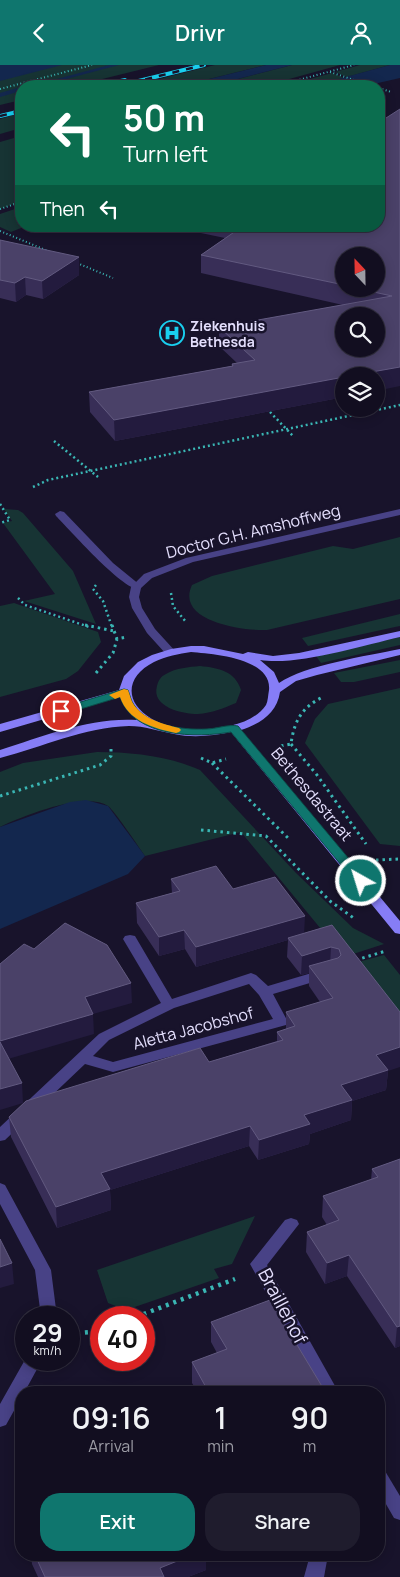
<!DOCTYPE html>
<style>
body{margin:0;font-family:Manrope,sans-serif;background:#1f1c2d;color:#f1f3f6;height:100vh;display:flex;flex-direction:column;font-size:19px;white-space:nowrap}
*{box-sizing:border-box;margin:0}
p{font-size:16px;color:#9c9ca5}
.icon{flex:none;width:28px;height:28px;fill:none;stroke:currentColor;stroke-width:2;stroke-linecap:round;stroke-linejoin:round}
.map{position:relative;flex:1;overflow:hidden}
.panel{position:absolute;left:15px;top:1321px;width:370px;height:175px;display:flex;flex-direction:column;background:#120e20;border-radius:20px;box-shadow:0 2px 12px #0003,0 0 0 1px #312e3e}
.panel>*{flex:none}
.banner{position:absolute;left:15px;top:15px;width:370px;height:152px;border-radius:20px;box-shadow:0 2px 12px #0003,0 0 0 1px #312e3e;background:#0b6e4f;color:#fff;overflow:hidden}
.needle{width:32px;rotate:338deg}
.controls{position:absolute;left:335px;top:182px;display:grid;gap:10px}
.controls a{display:grid;place-items:center;width:50px;height:50px;border-radius:50%;background:#120e20;box-shadow:0 2px 12px #0003,0 0 0 1px #312e3e;font-size:25px}
.speed{position:absolute;left:15px;top:1241px;display:flex;gap:10px;font-size:25px;font-weight:700;text-align:center}
.speed>*{display:grid;place-content:center;width:65px;height:65px;border-radius:50%;background:#120e20;box-shadow:0 2px 12px #0003,0 0 0 1px #312e3e;line-height:1}
.speed small{font-size:12px;font-weight:400}
.speed .limit{border:8px solid #d22;background:#fff;color:#111}
.pin{position:absolute;display:grid;place-items:center;width:42px;height:42px;color:#fff;margin:-21px;border:2px solid #fff;border-radius:50%;box-shadow:0 1px 5px #0007}
.me{position:absolute;width:55px;margin:-28px;rotate:321deg;stroke-linejoin:round;filter:drop-shadow(0 0 4px #0008)}
.turn{display:flex;align-items:center;gap:18px;height:105px;padding:0 25px;font-size:22px}
.turn .icon{width:65px;height:65px;stroke-width:2.5}
.turn b{display:block;font-size:35px;line-height:42px}
.then{display:flex;align-items:center;height:48px;padding:0 25px;background:#0003;gap:10px;font-size:19px}
.eta{display:flex;justify-content:space-evenly;align-items:center;height:85px;text-align:center}
.eta b{font-size:30px;font-weight:600;line-height:35px}
.button{display:flex;gap:10px;margin-top:auto;padding:10px 25px}
.button a{flex:1;height:58px;border-radius:20px;background:#0f766e;color:#fff;font-size:20px;font-weight:600;line-height:58px;text-align:center}
.button a+a{background:#1f1c2d;color:#f1f3f6}
header{display:flex;justify-content:space-between;align-items:center;height:65px;padding:0 25px;background:#0f766e;color:#fff;font-size:22px;font-weight:600}
.map>svg:first-child{display:block}
.green{fill:#173434}
.water{fill:#13274e}
.lines{fill:none;stroke-linecap:round;stroke-linejoin:round}
.stream{fill:#13274e;fill-rule:evenodd}
.path-far3{stroke:#3ab6b4;stroke-width:2;stroke-dasharray:1 2.5;stroke-linecap:butt}
.path-far2{stroke:#3ab6b4;stroke-width:2.5;stroke-dasharray:2 3;stroke-linecap:butt}
.path-far1{stroke:#3ab6b4;stroke-width:3;stroke-dasharray:2.5 4;stroke-linecap:butt}
.path{stroke:#3ab6b4;stroke-width:4.5;stroke-dasharray:3 5;stroke-linecap:butt}
.lane{fill:#484286;fill-rule:evenodd}
.street{fill:#484286;fill-rule:evenodd}
.secondary{fill:#867df6;fill-rule:evenodd}
.rail-casing{stroke:#19cfef;stroke-width:4}
.rail{stroke:#18132b;stroke-width:2.5;stroke-dasharray:7;stroke-linecap:butt}
.wall{fill:#382e57;fill-rule:evenodd}
.shaded-wall{fill:#231b3e}
.building{fill:#4a4168;stroke:#625a80;fill-rule:evenodd}
.route{fill:#0f766e;stroke:#0a4d48}
.slow{fill:#f59e0b}
.labels{text-anchor:middle;dominant-baseline:central;stroke-width:5;stroke-linejoin:round;paint-order:stroke}
.far-poi-label{font-size:14px;font-weight:bold;fill:#e4dffd;stroke:#18132b;text-anchor:start}
.street-label{font-size:16px;fill:#e4dffd;stroke:#18132b}
.near-street-label{font-size:19px;fill:#e4dffd;stroke:#18132b}
</style>
<header><svg class="icon" aria-label="back" viewBox="0 0 24 24"><path d="M15 5l-7 7 7 7"/></svg>Drivr<svg class="icon" aria-label="person" viewBox="0 0 24 24"><circle cx="12" cy="8" r="4"/><path d="M4 21q1-7 8-7t8 7"/></svg></header>
<div class="map">
<svg width="400" height="1512" viewBox="0 0 400 1512">
<rect width="100%" height="100%" fill="#18132b"/>
<!-- green -->
<g class="green">
<polygon points="0,0 159,0 74,21 21,21 21,35 0,40"/>
<polygon points="215,0 266,0 181,21 131,21"/>
<polygon points="292,0 340,0 264,21 211,21"/>
<polygon points="360,0 390,0 347,12 335,7"/>
<polygon points="332,8 344,13 313,21 284,21"/>
<polygon points="21,48 21,63 0,69 0,54"/>
<polygon points="21,71 21,136 0,144 0,77"/>
<polygon points="21,142 21,161 26,161 11,167 0,162 0,149"/>
<polygon points="4,444 18,445 23,448 73,506 96,559 24,536 55,529 3,458 12,456"/>
<path d="M400,472V534L267,565C242,566 175,556 192,520L212,511L333,481L353,484Z"/>
<polygon points="14,538 98,567 101,577 78,606 66,614 0,632 0,541"/>
<polygon points="400,549 400,561 395,562 308,581 302,573"/>
<polygon points="400,572 400,580 321,598 316,591"/>
<polygon points="400,595 400,607 354,617 341,617 334,608"/>
<path d="M200,601C219,603 235,606 241,625L236,638C224,643 212,648 198,649C182,649 151,642 157,621C158,616 161,611 166,609C176,603 189,602 200,601Z"/>
<polygon points="400,623 400,781 380,779 305,678 315,654 328,639"/>
<path d="M97,687C132,687 168,691 200,705L296,808L353,863L384,879L344,892L241,767L145,791C139,782 114,745 108,741C85,726 23,751 0,762V707L23,698Z"/>
<polygon points="384,890 400,910 400,968 347,900"/>
<polygon points="255,1151 232,1199 214,1204 219,1213 126,1245 108,1238 97,1205"/>
</g>
<!-- water -->
<g class="water">
<polygon points="0,0 62,0 0,16"/>
<polygon points="266,0 292,0 211,21 181,21"/>
<polygon points="390,0 400,0 400,13 365,21 313,21"/>
<polygon points="86,735 108,741 145,791 128,809 0,864 0,762 70,737"/>
</g>
<g class="lines">
<!-- stream -->
<g class="stream">
<polygon points="109,0 119,0 40,21 31,21"/>
<polygon points="21,22 21,26 0,32 0,28"/>
</g>
<!-- path-far3 -->
<g class="path-far3">
<polyline points="330,7 372,21"/>
<polyline points="276,21 354,0"/>
<polyline points="379,23 391,27"/>
<polyline points="0,24 92,0"/>
<polyline points="0,144 21,137"/>
<polyline points="0,166 48,186"/>
<polyline points="77,198 113,213"/>
</g>
<!-- path-far2 -->
<g class="path-far2">
<polyline points="270,347 293,371"/>
<polyline points="54,376 98,412"/>
<polyline points="33,422 48,415 400,340"/>
<polyline points="0,439 10,455 0,458"/>
<polyline points="96,520 93,524 103,536 112,562"/>
<polyline points="171,528 173,541 186,557"/>
<polyline points="18,533 25,540 89,562"/>
</g>
<!-- path-far1 -->
<g class="path-far1">
<polyline points="85,560 114,566"/>
<polyline points="112,560 117,574"/>
<polyline points="96,608 113,588 117,574 127,572"/>
<polyline points="291,679 317,710 366,779"/>
<path d="M281,681L291,679C294,656 302,642 323,632"/>
<polyline points="201,693 212,698 226,694"/>
<polyline points="212,698 288,773"/>
<polyline points="0,731 100,700 111,691 111,682"/>
<polyline points="201,765 266,771 330,836 355,854"/>
<polyline points="376,795 400,794"/>
<polyline points="356,895 386,886"/>
</g>
<!-- path -->
<g class="path">
<polyline points="136,1252 235,1214"/>
<polyline points="69,1269 101,1266"/>
</g>
<!-- lane -->
<path class="lane" d="M60,446L64,447L113,498L140,520L141,522L140,524C125,528 69,464 56,451L55,449Z"/>
<!-- street -->
<g class="street">
<polygon points="400,444 400,450 193,497 152,513 141,523 139,532 142,543 155,564 176,587 174,589 166,589 147,568 132,543 129,532 131,522 144,509 186,493"/>
<path d="M130,870L135,871L172,934L251,908L256,910L268,921L325,904L330,906L332,909L330,912L273,929L288,957L286,960L113,1007L85,999L5,1075L0,1076V1062L99,969L161,938L123,874L125,871ZM249,919L259,930L273,954L113,997L93,991L109,975L174,943Z"/>
<polygon points="0,1118 5,1120 51,1205 57,1252 41,1252 35,1205 0,1139"/>
<polygon points="291,1153 297,1155 299,1159 267,1200 339,1328 322,1328 250,1199 285,1155"/>
<polygon points="26,1293 26,1295 42,1295 24,1328 21,1328 21,1333 6,1360 0,1362 0,1339"/>
<polygon points="379,1404 385,1406 400,1431 400,1455 394,1453 379,1427"/>
<polygon points="310,1490 328,1490 324,1512 304,1512"/>
</g>
<!-- secondary -->
<path class="secondary" d="M400,566V572C361,581 297,601 260,595L274,607L279,618C305,600 367,591 400,584V590L317,610L296,616L280,627C277,648 260,659 241,665L400,856V869L395,868L231,667C212,671 193,673 174,669C158,666 145,661 129,661C84,662 43,682 0,693V685C44,671 90,652 137,655L127,645L120,632L0,667V659L119,625L124,611L138,597L152,590L171,584L191,581H204L243,589L248,587L273,591L299,588ZM191,587C213,589 272,593 269,625C268,630 268,636 266,640C247,669 178,670 152,654C123,637 126,611 154,597C166,591 179,589 191,587Z"/>
<defs>
<g id="rail">
<polyline points="99,21 125,15"/>
<polyline points="118,21 204,0"/>
<polyline points="0,51 21,46"/>
</g>
</defs>
<!-- rail casing -->
<use href="#rail" class="rail-casing"/>
<!-- rail -->
<use href="#rail" class="rail"/>
</g>
<!-- wall -->
<g class="wall">
<path d="M379,54L400,321L344,311V332L115,376L90,347L89,327L232,301V299L237,298L219,281V262L343,240L201,208V190L225,173L167,161H379ZM344,191L376,224H344Z"/>
<polygon points="0,175 79,210 43,234 26,230 16,237 0,233"/>
<polygon points="171,814 233,824 304,868 332,860 388,1006 386,1025 352,1036 351,1055 310,1069 309,1079 258,1095 249,1081 110,1125 111,1145 57,1163 11,1072 9,1052 209,997 277,976 277,967 286,964 286,947 320,937 309,921 309,908 301,910 287,892 288,875 196,902 185,884 159,891 137,858 136,838 172,828"/>
<polygon points="400,1094 400,1281 395,1283 347,1211 325,1219 306,1187 307,1167 327,1160 322,1152 323,1131 371,1115 372,1104"/>
<polygon points="211,1257 326,1328 198,1328 192,1318 192,1297 217,1288 211,1277"/>
<polygon points="31,1490 206,1490 206,1505 188,1512 38,1512 32,1499"/>
</g>
<!-- shaded-wall -->
<g class="shaded-wall">
<polygon points="79,192 79,210 43,234 42,216"/>
<polygon points="25,212 26,230 16,237 15,218"/>
<polygon points="400,302 400,321 376,326 376,311 349,311"/>
<polygon points="344,312 344,332 115,376 114,355"/>
<polygon points="305,851 304,870 288,873 288,875 196,902 196,882"/>
<polygon points="184,865 185,884 159,891 159,872"/>
<polygon points="331,882 330,901 309,901 309,908 301,910 302,891"/>
<polygon points="131,918 132,938 93,949 94,969 1,996 0,976 85,932"/>
<polygon points="400,982 400,1002 388,1006 386,1025 352,1036 351,1055 310,1069 309,1079 258,1095 259,1075 304,1050 376,990"/>
<polygon points="22,1018 23,1038 0,1045 0,1024"/>
<polygon points="250,1061 249,1081 110,1125 111,1145 57,1163 56,1142 101,1108"/>
<polygon points="349,1190 347,1211 325,1219 327,1198"/>
<polygon points="12,1198 14,1219 0,1223 0,1202"/>
<polygon points="400,1261 400,1281 395,1283 397,1262"/>
<polygon points="192,1490 206,1490 206,1505 188,1512 160,1512 160,1503"/>
</g>
<!-- building -->
<g class="building">
<path d="M400,44V302L349,311H344V312L114,355L89,327L233,301L232,299L255,295L219,262L392,231L360,224H376V191H344V220L201,190L243,161H379V54L386,53ZM344,251H376V284H344Z"/>
<polygon points="0,175 79,192 42,216 25,212 15,218 0,215"/>
<polygon points="216,801 233,824 275,812 305,851 196,882 184,865 159,872 136,838 180,826 171,814"/>
<polygon points="65,858 107,880 131,918 85,932 93,949 0,976 0,899 24,879 34,884"/>
<polygon points="332,860 400,947 400,982 376,990 388,1005 341,1020 352,1035 304,1050 310,1059 259,1075 250,1061 101,1108 110,1124 56,1142 9,1052 26,1036 200,983 209,997 283,975 277,967 295,961 286,947 333,933 309,901 338,893 341,890 339,884 331,882 302,891 288,873"/>
<polygon points="0,977 22,1018 0,1024"/>
<polygon points="400,1094 400,1261 397,1262 349,1190 327,1198 307,1167 339,1155 323,1131 378,1112 372,1104"/>
<polygon points="0,1174 12,1198 0,1202"/>
<polygon points="270,1235 326,1328 203,1328 208,1326 192,1297 227,1284 211,1257"/>
<polygon points="35,1490 192,1490 160,1503 164,1512 45,1512"/>
</g>
<!-- route -->
<path class="route" d="M124,624L128,625C130,630 131,636 134,640C148,661 183,665 206,664C216,664 228,659 238,661L365,813L367,816L365,818H356L231,667C197,673 134,673 120,632L61,650L56,646L57,644Z"/>
<!-- slow -->
<path class="slow" d="M124,624L128,625C130,630 131,636 134,640C144,654 163,659 179,663L181,665L179,667L176,668C153,663 128,656 120,632L115,634L109,630Z"/>
<!-- icons -->
<defs>
<symbol id="hospital-ring" viewBox="-11 -11 22 22"><circle r="9.5" fill="#18132b" stroke="#19cfef" stroke-width="1.5"/><path d="M-5-5h3v3.5h4V-5h3V5h-3V1.5h-4V5h-3Z" fill="#19cfef"/></symbol>
</defs>
<g fill-rule="evenodd">
<use href="#hospital-ring" x="158" y="254" width="28" height="28"/>
</g>
<g class="labels">
<!-- far-poi labels -->
<g class="far-poi-label">
<text x="190" y="260">Ziekenhuis<tspan x="190" dy="16">Bethesda</tspan></text>
</g>
<!-- street labels -->
<g class="street-label">
<text transform="translate(253 466) rotate(-14)">Doctor G.H. Amshoffweg</text>
<text transform="translate(312 729) rotate(50)">Bethesdastraat</text>
<text transform="translate(193 963) rotate(-15)">Aletta Jacobshof</text>
</g>
<!-- near-street labels -->
<g class="near-street-label">
<text transform="translate(283 1241) rotate(62)">Braillehof</text>
</g>
</g>
</svg>
<div class="controls">
<a><svg class="needle" viewBox="-14 -14 28 28"><path d="M0-13l5 13h-10z" fill="#e53935"/><path d="M0 13l5-13h-10z" fill="#9c9ca5"/></svg></a>
<a><svg class="icon" aria-label="search" viewBox="0 0 24 24"><circle cx="10" cy="10" r="6"/><path d="M15 15l6 6"/></svg></a>
<a><svg class="icon" aria-label="layers" viewBox="0 0 24 24"><path d="M12 4l9 5-9 5-9-5zM3 14l9 5 9-5"/></svg></a>
</div>
<div class="speed"><div>29<small>km/h</small></div><div class="limit">40</div></div>
<div class="pin" style="left:61px;top:646px;background:#d93025"><svg class="icon" aria-label="arrive" viewBox="0 0 24 24"><path d="M6 21V4h12l-3 4 3 4H6"/></svg></div>
<svg class="me" style="left:361px;top:816px" viewBox="-20 -20 40 40"><circle r="17" fill="#0f766e" stroke="#fff" stroke-width="3"/><path d="M0-11L8 9 0 5-8 9z" fill="#fff"/></svg>
<div class="banner">
<div class="turn"><svg class="icon" aria-label="left" viewBox="0 0 24 24"><path d="M17 20v-9H6M10 6l-5 5 5 5"/></svg><div><b>50 m</b>Turn left</div></div>
<div class="then">Then<svg class="icon" aria-label="left" viewBox="0 0 24 24"><path d="M17 20v-9H6M10 6l-5 5 5 5"/></svg></div>
</div>
<section class="panel">
<div class="eta">
<div><b>09:16</b><p>Arrival</p></div>
<div><b>1</b><p>min</p></div>
<div><b>90</b><p>m</p></div>
</div>
<div class="button"><a>Exit</a><a>Share</a></div>
</section>
</div>
